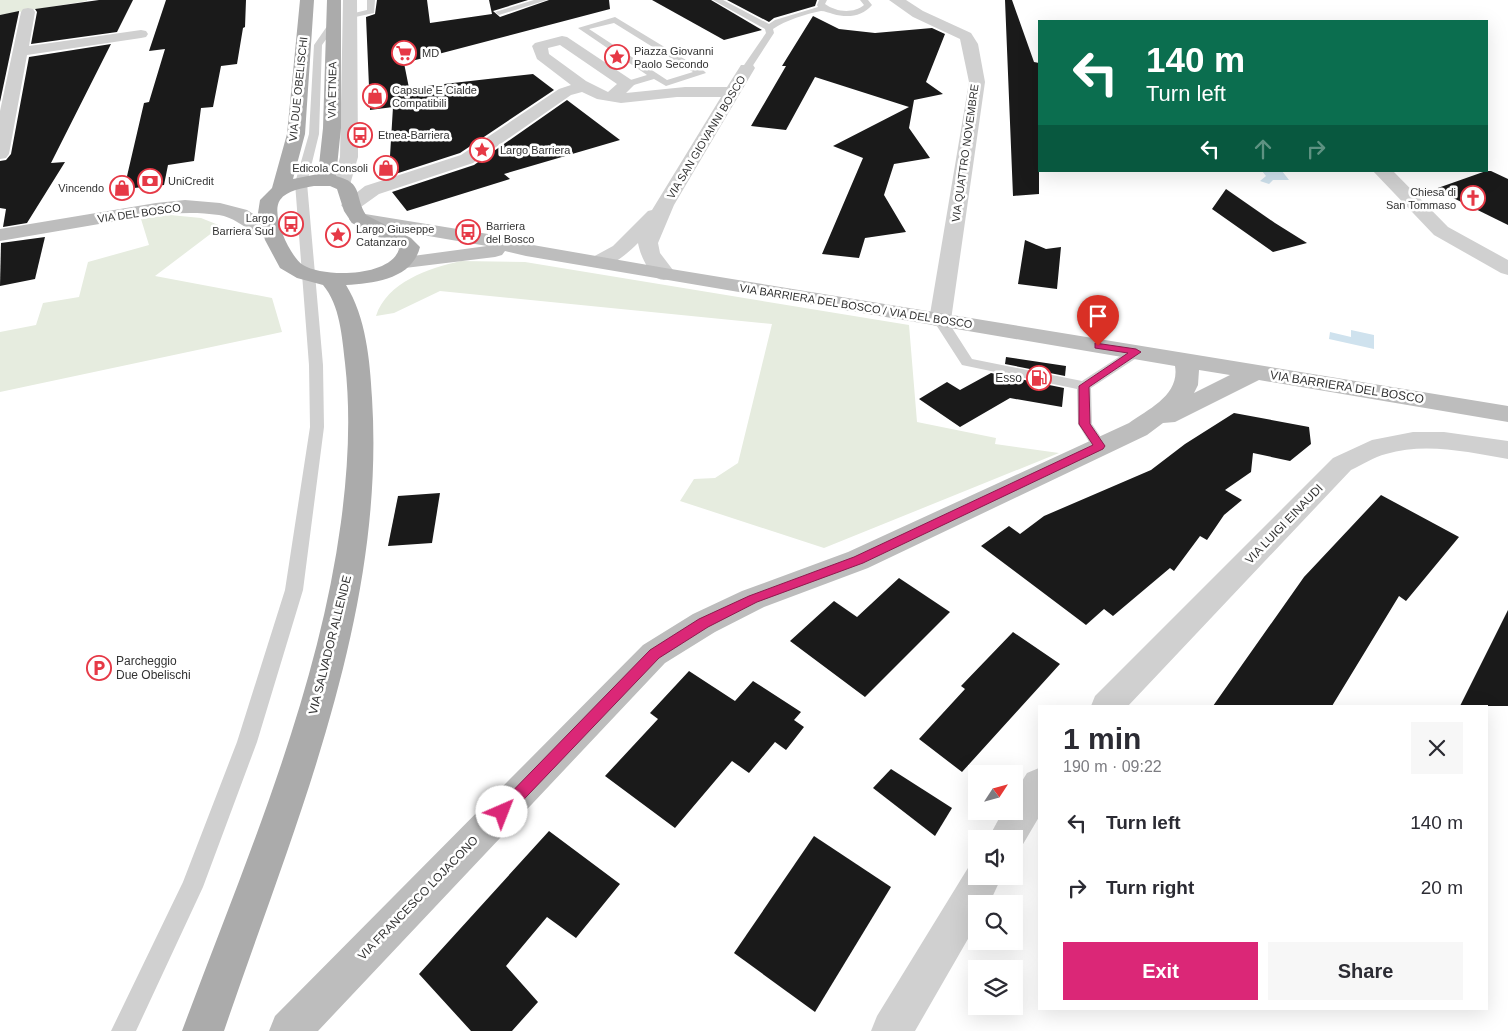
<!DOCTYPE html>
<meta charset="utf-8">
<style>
body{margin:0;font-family:Arial,sans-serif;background:#f7f7f7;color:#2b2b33;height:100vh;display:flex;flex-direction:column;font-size:19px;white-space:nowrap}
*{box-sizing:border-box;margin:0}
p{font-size:16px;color:#7c7c81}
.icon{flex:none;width:28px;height:28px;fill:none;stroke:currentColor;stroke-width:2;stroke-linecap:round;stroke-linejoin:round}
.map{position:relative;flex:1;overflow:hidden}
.side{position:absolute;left:1038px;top:705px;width:450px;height:305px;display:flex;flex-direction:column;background:#fff;border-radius:0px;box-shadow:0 5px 20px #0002}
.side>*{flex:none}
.guide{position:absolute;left:1038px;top:20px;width:450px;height:152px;border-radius:0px;box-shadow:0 5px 20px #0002;background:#0b6e4f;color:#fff;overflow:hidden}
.needle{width:32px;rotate:54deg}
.tools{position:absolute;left:968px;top:765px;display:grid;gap:10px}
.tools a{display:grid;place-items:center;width:55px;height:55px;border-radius:0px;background:#fff;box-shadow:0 5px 20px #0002;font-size:25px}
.pin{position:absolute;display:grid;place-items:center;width:42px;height:42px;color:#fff;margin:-51px -21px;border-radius:50% 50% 50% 0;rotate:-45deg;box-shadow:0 0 5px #0007}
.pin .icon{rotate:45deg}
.me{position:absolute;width:55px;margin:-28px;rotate:44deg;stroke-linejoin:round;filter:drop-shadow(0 0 4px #0008)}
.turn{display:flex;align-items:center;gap:18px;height:105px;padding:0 25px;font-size:22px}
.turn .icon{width:65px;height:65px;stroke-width:2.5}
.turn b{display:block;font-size:35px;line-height:42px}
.lanes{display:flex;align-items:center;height:48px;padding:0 25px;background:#0003;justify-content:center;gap:25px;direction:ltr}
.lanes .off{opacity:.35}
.round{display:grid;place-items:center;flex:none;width:52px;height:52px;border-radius:0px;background:#f7f7f7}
.summary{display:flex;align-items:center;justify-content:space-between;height:85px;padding:0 25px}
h1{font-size:30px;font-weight:700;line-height:38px}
.button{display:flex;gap:10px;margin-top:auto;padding:10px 25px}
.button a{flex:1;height:58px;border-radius:0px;background:#db2777;color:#fff;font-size:20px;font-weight:700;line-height:58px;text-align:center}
.button a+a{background:#f7f7f7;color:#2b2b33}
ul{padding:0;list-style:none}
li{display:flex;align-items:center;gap:15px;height:65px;padding:0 25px}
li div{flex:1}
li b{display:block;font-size:19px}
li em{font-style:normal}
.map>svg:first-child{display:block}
.green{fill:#e6ecdf}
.water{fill:#cfe2ee}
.building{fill:#1a1a1a}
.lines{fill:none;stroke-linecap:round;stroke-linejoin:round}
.service{fill:#d0d0d0;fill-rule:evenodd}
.minor{fill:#d0d0d0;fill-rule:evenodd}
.secondary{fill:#bdbdbd;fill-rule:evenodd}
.primary{fill:#ababab;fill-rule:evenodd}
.route{fill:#db2777;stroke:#8e194d}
.labels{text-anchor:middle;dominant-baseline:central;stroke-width:5;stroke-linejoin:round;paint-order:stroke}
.far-poi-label{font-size:11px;fill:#333;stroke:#fff;text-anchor:start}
.far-street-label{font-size:11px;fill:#333;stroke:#fff}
.poi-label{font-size:12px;fill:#333;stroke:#fff;text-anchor:end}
.street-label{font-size:12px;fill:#333;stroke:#fff}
</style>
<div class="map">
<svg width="1508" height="1031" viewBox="0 0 1508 1031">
<rect width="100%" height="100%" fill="#fff"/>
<!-- green -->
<g class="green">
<polygon points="0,0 87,0 87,1 0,15"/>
<polygon points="170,215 201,218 221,226 155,276 272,298 282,332 0,392 0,332 36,325 43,303 79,297 88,262 149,245 141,219"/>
<path d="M461,261L525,262L909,325L917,422L996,438L995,444L1059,453L824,548L680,501L694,479L715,478L738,463L772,324L440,291L394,313L376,316C387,282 429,268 461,261Z"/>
</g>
<!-- water -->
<g class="water">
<polygon points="1262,171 1282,171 1289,180 1273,180 1269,184 1260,181 1266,176"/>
<polygon points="1351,330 1374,335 1374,349 1329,339 1330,332 1351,337"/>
</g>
<!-- building -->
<g class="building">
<polygon points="99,0 133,0 117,32 31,44 37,12 35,9"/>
<polygon points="166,0 246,0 245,27 243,28 237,64 221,66 213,107 201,108 194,161 168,165 164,185 124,189 144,103 149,102 165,49 149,51"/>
<polygon points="377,0 427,0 430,23 492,14 489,0 528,0 493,11 500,17 549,0 609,0 610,9 404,63 409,88 533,74 554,90 460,153 383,178 374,166 390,156 393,107 370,110 366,17 375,14"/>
<polygon points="652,0 711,0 762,30 724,40"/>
<polygon points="727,0 817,0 815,6 774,18 769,22"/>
<polygon points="1005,0 1012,0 1034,62 1039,63 1039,194 1013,196"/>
<polygon points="19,11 19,12 0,102 0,15"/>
<polygon points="813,16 839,29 875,33 932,28 945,34 926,82 943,94 914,100 909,128 930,158 894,164 884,195 906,232 865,238 859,258 822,254 863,158 833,146 909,107 815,77 786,130 751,126 786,66 782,66"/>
<polygon points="111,44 51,163 65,162 27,223 3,227 6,209 0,208 0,161 6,160 11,154 29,57"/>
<polygon points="567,100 620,140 504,174 510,179 407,211 392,192 474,165"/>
<polygon points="1486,171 1491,171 1508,179 1508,225 1435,189"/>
<polygon points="1226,189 1275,223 1307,243 1273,252 1212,209"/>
<polygon points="45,237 35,279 0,286 1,243"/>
<polygon points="1025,240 1046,249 1061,247 1057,289 1018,284"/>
<polygon points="1006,357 1066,366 1065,376 1005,364"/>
<polygon points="991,373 1064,388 1062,407 1010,398 960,427 919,399 947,382 960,390"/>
<polygon points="1234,413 1309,427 1311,444 1290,461 1253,453 1251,472 1225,490 1242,500 1224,515 1207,540 1200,536 1174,571 1170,568 1113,616 1104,609 1086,625 981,546 1009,526 1020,534 1044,516 1151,470 1185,444"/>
<polygon points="440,493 432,543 388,546 398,496"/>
<polygon points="1381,495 1459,537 1406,601 1399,596 1332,706 1213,706 1304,577"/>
<polygon points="899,578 950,612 865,697 790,641 834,601 857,617"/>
<polygon points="1508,610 1508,706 1460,706"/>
<polygon points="1013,632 1060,664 962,772 919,739 965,689 961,686"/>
<polygon points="689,671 735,701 753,681 801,712 794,720 804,727 786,750 775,742 749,773 732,761 675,828 605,776 658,719 650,713"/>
<polygon points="891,769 952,808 935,836 873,788"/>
<polygon points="549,831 620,884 576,938 547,917 506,966 538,1002 512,1031 471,1031 419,974"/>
<polygon points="814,836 891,887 815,1012 734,953"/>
</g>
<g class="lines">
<!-- service -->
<g class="service">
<polygon points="367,0 375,0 374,13 346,19 346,15 367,10"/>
<polygon points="534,0 547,0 499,15 495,12"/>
<path d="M713,0H723L769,24L775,20L818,7L817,5L819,0H827L825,4C836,12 853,14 864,5L860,0H868L872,5C862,17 847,18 833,14C829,13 825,11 821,11C806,14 786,20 773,29L774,33L750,70L747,71L742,68L766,33L765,29Z"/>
<path d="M615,17L704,71L706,73L666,86L654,79L627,87L624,86V82L647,75L578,28ZM614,23L693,72L667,80L589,29Z"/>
<polygon points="333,21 337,24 322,45 319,134 307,183 323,365 324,427 303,590 257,742 203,887 136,1031 111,1031 183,882 237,742 285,590 310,427 309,365 295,183 309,134 314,45 330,22"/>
<polygon points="940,316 945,317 972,359 1082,381 1131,349 1141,349 1143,352 1141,355 1091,388 1092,424 1107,446 1104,450 1099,451 1094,450 1078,424 1077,389 962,365 933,320"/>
</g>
<!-- minor -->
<g class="minor">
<polygon points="343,0 357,0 358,157 349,188 342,190 335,188 333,184 340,157"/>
<polygon points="889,0 906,0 923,11 971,33 978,44 985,82 951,320 948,325 940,327 932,325 929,320 969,82 960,39 913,17"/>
<polygon points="28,8 33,9 35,12 29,46 141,30 146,31 148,34 146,37 141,38 27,55 9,154 6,158 0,159 0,111 21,12 23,9"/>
<path d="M562,36L567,37L633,81L635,84L626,93L685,87H727L741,65H753L755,68L674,205L658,243L660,253L676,274L672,278C667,280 662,281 657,278C648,271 640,255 638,243C626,255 608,271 591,266L588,262L591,258L613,246L648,211L652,210L721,97H677L621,103L597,99L582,92L571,95L473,163L379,194L358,209L351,211L344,209L341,205L365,186L461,155L559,89L571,85L537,59L532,46L535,43ZM560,45L617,84L608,92L586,81L549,54L548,48Z"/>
<polygon points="1373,171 1393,171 1448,227 1508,260 1508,275 1501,273 1434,235"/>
<path d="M1413,432H1444L1508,441V459C1469,452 1425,442 1386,454C1374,457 1362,465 1351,470L1128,706H1091L1095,696L1333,458L1372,440Z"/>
<polygon points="1039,768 1039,817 1019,851 1014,853 1014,839 988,839 1003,811 1014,811 1014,794 1027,773"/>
<polygon points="976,861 976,876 1002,876 989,904 976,904 976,925 915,1031 871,1031 877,1016 971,863"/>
</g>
<!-- secondary -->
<g class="secondary">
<path d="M185,200L220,203L247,210L280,231L283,235L280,239C260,244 241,218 219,215C180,209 143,217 105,223C70,229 35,235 0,241V229L156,203Z"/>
<path d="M359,213L488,234L527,244L665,268L1508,406V422L1259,380L1175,422L1163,423L1147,435L868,568L764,607L715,632L665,663L318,1031H269L275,1016L643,645L693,614L742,591L848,552L1129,423C1149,409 1180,395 1175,366L526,256L505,251L502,255L495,257L405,268L398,266L395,262L398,258L487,246L352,223L349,219L352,215ZM1199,370L1230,375L1194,393L1198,385Z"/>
</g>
<!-- primary -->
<path class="primary" d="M300,0H314L305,134L293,179L318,174L323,128L327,0H341V128L336,176C364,183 354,196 366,215L411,238L420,247C412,279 375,283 346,285C366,317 370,361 372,398C386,617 293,828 224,1031H182C244,864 317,699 341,522C348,469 351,416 345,363C342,337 340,305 323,285L297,278L280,268L265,240L258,213L260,200L272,188L287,134ZM314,186H330L337,189L344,211L352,223L397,247L399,249C391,277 324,278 303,265C290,257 270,214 280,200C287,190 303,188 314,186Z"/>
</g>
<!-- route -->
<polygon class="route" points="1095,343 1136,349 1141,352 1089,387 1090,424 1105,446 1103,449 863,563 757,602 708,627 659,658 507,817 502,819 497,817 494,812 497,807 650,650 699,619 749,596 854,557 1093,445 1079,424 1079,386 1128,353 1095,348"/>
<!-- icons -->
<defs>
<symbol id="supermarket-ring" viewBox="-11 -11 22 22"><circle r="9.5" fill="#fff" stroke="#e63946" stroke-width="1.5"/><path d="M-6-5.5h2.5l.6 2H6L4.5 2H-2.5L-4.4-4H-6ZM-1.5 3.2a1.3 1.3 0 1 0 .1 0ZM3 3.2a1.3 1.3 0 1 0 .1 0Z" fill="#e63946"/></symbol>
<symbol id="sight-ring" viewBox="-11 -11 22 22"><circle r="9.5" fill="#fff" stroke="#e63946" stroke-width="1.5"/><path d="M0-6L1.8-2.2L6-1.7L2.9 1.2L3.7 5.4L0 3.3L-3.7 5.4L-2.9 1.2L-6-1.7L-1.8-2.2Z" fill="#e63946"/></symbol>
<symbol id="shop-ring" viewBox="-11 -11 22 22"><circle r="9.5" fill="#fff" stroke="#e63946" stroke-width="1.5"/><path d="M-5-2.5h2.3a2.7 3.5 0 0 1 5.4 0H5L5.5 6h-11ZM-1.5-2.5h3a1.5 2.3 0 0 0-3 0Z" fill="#e63946"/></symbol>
<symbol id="bus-ring" viewBox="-11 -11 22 22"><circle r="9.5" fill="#fff" stroke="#e63946" stroke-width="1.5"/><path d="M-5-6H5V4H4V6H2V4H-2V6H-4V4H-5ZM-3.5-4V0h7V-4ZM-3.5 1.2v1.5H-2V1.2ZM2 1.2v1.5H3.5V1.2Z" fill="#e63946"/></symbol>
<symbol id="bank-ring" viewBox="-11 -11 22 22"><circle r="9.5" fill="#fff" stroke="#e63946" stroke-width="1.5"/><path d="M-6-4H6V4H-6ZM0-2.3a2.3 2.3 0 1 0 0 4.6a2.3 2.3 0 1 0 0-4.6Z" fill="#e63946"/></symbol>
<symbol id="church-ring" viewBox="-11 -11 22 22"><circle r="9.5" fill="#fff" stroke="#e63946" stroke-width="1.5"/><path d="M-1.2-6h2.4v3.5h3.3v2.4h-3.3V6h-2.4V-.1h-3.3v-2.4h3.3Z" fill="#e63946"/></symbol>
<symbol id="fuel-ring" viewBox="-11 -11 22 22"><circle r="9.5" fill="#fff" stroke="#e63946" stroke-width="1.5"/><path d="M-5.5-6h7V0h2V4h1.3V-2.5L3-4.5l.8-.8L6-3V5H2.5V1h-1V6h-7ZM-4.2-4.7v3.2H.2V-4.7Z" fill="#e63946"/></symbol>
<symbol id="parking-ring" viewBox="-11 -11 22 22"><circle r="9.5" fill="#fff" stroke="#e63946" stroke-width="1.5"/><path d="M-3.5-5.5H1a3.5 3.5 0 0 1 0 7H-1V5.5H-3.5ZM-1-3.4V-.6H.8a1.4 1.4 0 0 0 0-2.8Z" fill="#e63946"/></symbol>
</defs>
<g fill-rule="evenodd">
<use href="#supermarket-ring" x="390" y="39" width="28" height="28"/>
<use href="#sight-ring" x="603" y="43" width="28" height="28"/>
<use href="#shop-ring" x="361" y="82" width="28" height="28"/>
<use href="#bus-ring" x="346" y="121" width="28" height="28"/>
<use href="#sight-ring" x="468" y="136" width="28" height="28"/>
<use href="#shop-ring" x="372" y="154" width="28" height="28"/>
<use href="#bank-ring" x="136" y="167" width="28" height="28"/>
<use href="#shop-ring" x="108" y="174" width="28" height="28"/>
<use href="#church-ring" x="1459" y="184" width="28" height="28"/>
<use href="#bus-ring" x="277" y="210" width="28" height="28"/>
<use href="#bus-ring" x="454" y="218" width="28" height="28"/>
<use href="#sight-ring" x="324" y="221" width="28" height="28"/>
<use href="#fuel-ring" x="1025" y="364" width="28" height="28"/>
<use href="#parking-ring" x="85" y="654" width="28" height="28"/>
</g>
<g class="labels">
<!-- far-poi labels -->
<g class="far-poi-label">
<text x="634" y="51">Piazza Giovanni<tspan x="634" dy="13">Paolo Secondo</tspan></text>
<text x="422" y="53">MD</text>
<text x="392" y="90">Capsule E Cialde<tspan x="392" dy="13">Compatibili</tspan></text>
<text x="378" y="135">Etnea-Barriera</text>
<text x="500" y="150">Largo Barriera</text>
<text x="368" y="168" text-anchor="end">Edicola Consoli</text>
<text x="168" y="181">UniCredit</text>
<text x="104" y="188" text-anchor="end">Vincendo</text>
<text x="1456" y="192" text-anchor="end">Chiesa di<tspan x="1456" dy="13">San Tommaso</tspan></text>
<text x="274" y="218" text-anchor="end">Largo<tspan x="274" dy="13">Barriera Sud</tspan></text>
<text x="486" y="226">Barriera<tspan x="486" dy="13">del Bosco</tspan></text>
<text x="356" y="229">Largo Giuseppe<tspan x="356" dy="13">Catanzaro</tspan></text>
</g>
<!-- far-street labels -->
<g class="far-street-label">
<text transform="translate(298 89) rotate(-84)">VIA DUE OBELISCHI</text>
<text transform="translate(332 90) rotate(-89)">VIA ETNEA</text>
<text transform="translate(706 137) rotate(-59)">VIA SAN GIOVANNI BOSCO</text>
<text transform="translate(965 153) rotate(-82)">VIA QUATTRO NOVEMBRE</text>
<text transform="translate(139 213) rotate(-8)">VIA DEL BOSCO</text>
<text transform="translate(856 306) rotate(9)">VIA BARRIERA DEL BOSCO / VIA DEL BOSCO</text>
</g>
<!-- poi labels -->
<g class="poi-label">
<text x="1022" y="378">Esso</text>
<text x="116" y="661" text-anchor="start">Parcheggio<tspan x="116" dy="14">Due Obelischi</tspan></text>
</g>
<!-- street labels -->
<g class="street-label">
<text transform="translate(1347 387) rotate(9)">VIA BARRIERA DEL BOSCO</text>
<text transform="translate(1284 524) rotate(-46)">VIA LUIGI EINAUDI</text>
<text transform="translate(330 645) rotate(-76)">VIA SALVADOR ALLENDE</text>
<text transform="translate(418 898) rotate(-46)">VIA FRANCESCO LOJACONO</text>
</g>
</g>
</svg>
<div class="tools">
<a><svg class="needle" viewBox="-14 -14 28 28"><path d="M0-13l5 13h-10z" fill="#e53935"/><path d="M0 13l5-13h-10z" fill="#7c7c81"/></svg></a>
<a><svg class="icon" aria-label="sound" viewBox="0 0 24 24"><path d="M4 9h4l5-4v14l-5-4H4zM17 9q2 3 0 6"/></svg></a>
<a><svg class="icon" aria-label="search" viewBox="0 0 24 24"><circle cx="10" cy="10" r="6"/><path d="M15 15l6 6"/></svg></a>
<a><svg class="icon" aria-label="layers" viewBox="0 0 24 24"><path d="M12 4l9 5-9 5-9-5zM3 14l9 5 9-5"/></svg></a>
</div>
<div class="pin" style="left:1098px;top:346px;background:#d93025"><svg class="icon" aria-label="arrive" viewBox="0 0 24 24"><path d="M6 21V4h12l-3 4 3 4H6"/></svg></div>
<svg class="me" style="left:502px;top:812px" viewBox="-20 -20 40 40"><circle r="19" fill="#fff"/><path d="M0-13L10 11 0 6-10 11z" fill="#db2777"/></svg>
<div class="guide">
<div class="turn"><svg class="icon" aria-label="left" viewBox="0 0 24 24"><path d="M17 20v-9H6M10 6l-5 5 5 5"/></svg><div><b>140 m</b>Turn left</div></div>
<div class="lanes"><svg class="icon" aria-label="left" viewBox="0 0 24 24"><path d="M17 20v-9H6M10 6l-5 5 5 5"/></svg><svg class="icon off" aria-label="ahead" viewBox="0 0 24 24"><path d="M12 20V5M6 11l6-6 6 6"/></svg><svg class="icon off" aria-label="right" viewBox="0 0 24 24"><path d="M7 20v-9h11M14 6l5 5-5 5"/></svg></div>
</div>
<section class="side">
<div class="summary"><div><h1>1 min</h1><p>190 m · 09:22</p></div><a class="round"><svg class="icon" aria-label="close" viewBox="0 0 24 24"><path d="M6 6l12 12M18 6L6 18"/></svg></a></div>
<ul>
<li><svg class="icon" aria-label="left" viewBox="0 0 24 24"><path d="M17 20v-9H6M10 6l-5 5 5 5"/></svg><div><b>Turn left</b></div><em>140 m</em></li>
<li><svg class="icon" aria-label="right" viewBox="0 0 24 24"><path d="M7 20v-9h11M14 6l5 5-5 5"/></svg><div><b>Turn right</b></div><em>20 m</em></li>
</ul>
<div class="button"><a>Exit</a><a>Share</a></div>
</section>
</div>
